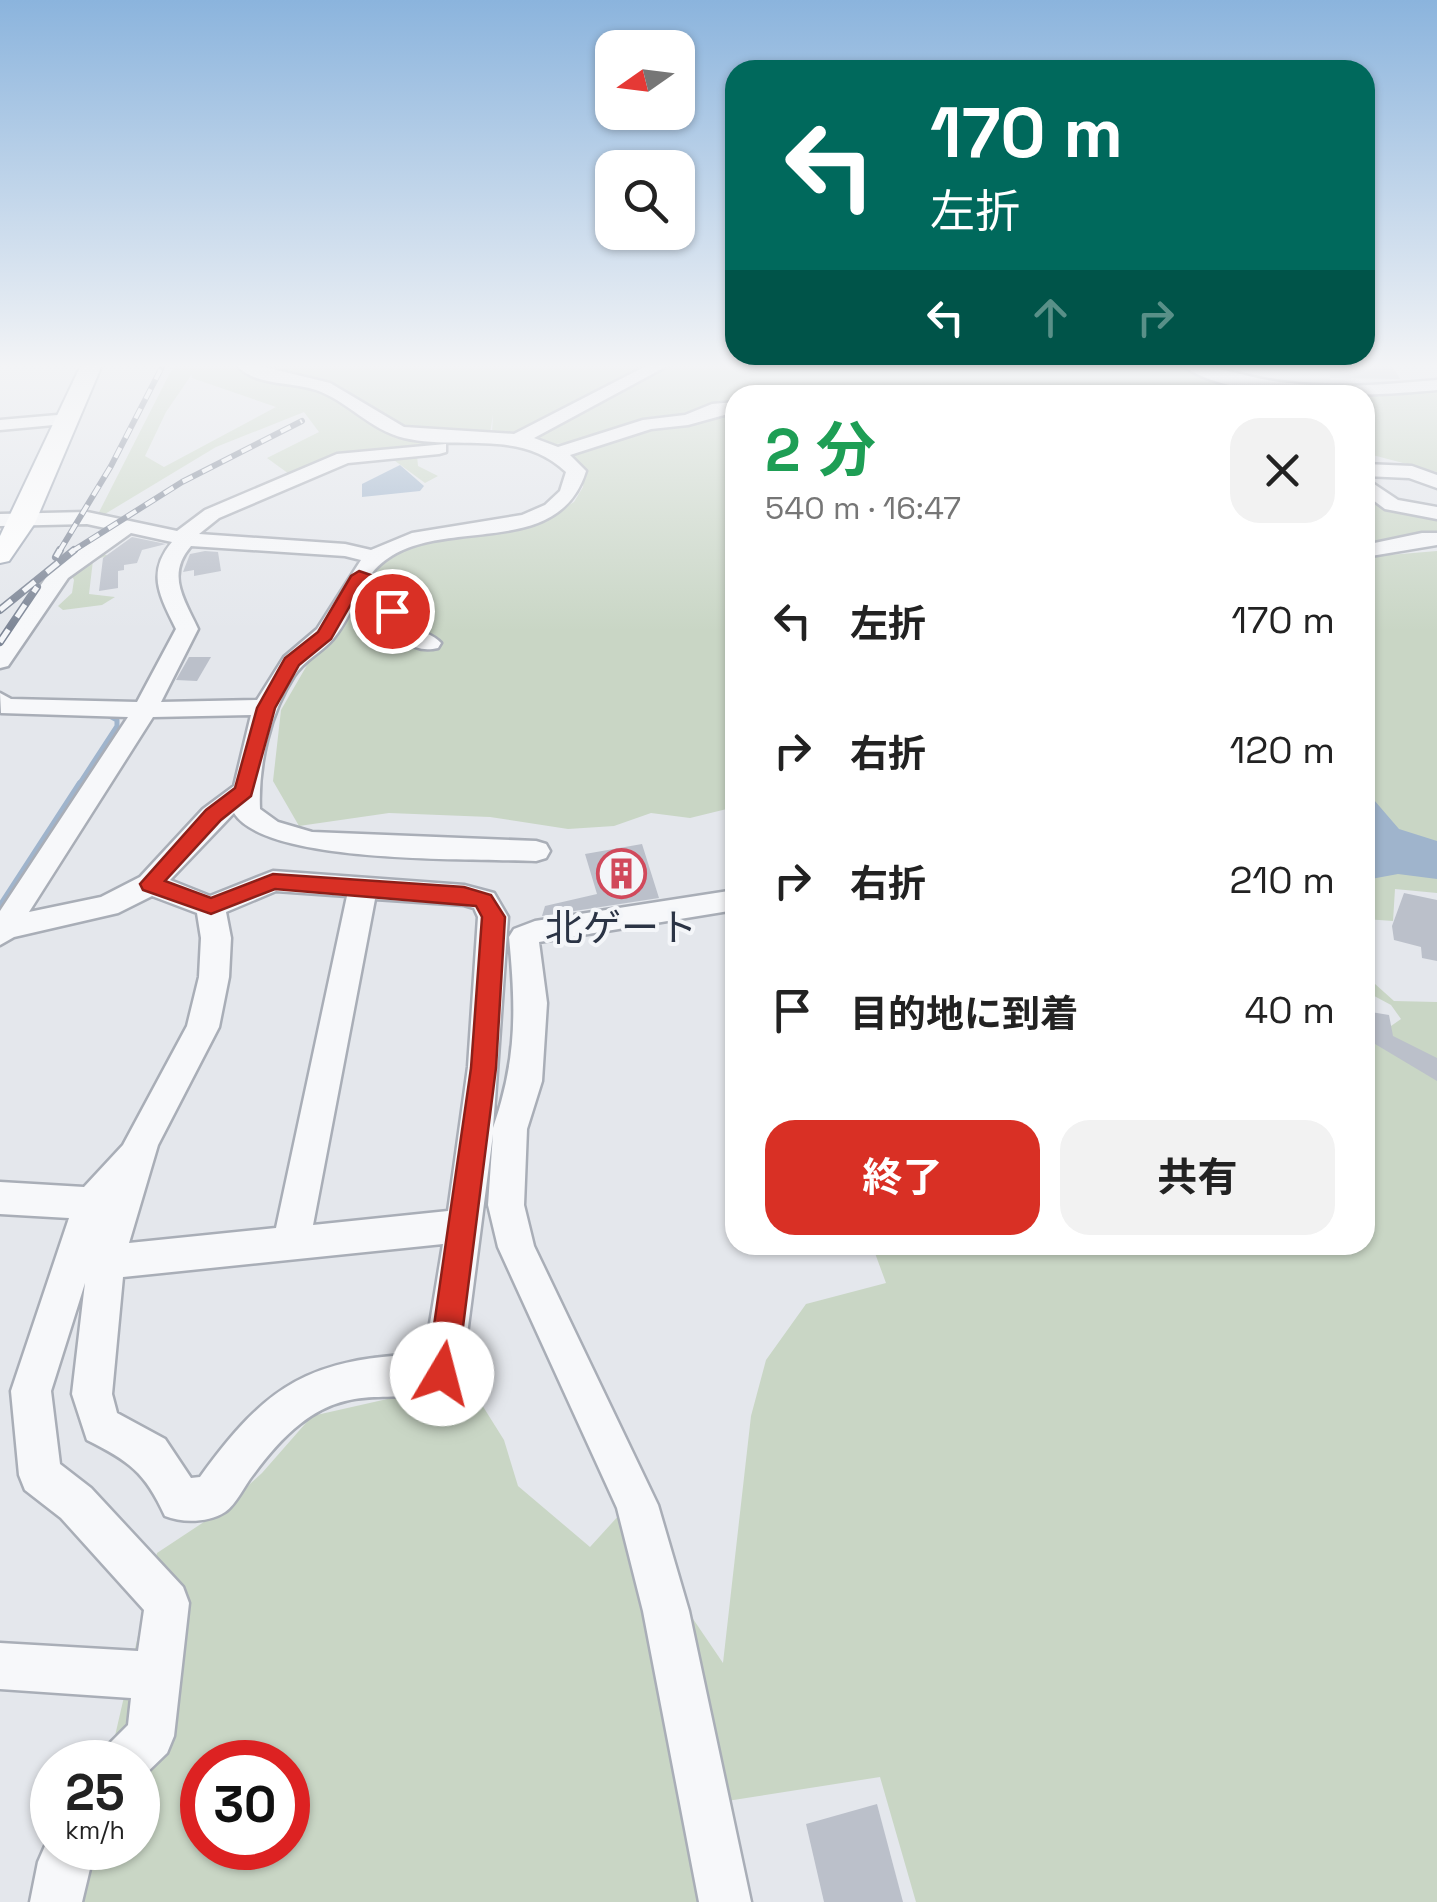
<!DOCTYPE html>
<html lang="ja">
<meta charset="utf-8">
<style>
body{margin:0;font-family:"Space Grotesk","Noto Sans JP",sans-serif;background:#f2f2f2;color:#222;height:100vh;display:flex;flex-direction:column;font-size:38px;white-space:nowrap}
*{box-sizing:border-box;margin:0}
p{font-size:32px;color:#767676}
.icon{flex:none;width:55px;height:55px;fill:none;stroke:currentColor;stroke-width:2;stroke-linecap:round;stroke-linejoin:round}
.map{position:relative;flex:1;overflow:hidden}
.details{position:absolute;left:725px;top:385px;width:650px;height:870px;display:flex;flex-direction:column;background:#fff;border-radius:30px;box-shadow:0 2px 8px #0004}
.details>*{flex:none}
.banner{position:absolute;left:725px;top:60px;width:650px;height:305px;border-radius:30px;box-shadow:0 2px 8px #0004;background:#00695c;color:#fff;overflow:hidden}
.needle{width:65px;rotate:256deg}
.fabs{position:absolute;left:595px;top:30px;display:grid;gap:20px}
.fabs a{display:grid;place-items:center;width:100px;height:100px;border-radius:20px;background:#fff;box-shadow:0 2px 8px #0004;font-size:50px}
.speed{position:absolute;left:30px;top:1740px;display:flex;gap:20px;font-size:50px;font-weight:700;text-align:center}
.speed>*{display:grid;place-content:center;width:130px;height:130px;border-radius:50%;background:#fff;box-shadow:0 2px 8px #0004;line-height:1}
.speed small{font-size:25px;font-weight:400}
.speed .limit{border:15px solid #d22;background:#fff;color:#111}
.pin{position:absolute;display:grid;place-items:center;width:85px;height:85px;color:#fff;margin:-42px;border:5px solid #fff;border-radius:50%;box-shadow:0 2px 10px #0007}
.me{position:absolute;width:110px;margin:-55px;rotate:8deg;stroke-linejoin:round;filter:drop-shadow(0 0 8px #0008)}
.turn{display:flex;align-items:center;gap:35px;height:210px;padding:0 40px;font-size:45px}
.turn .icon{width:130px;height:130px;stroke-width:2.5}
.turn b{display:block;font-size:70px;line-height:85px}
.lanes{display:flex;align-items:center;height:95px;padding:0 40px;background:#0003;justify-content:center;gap:50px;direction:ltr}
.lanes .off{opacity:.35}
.round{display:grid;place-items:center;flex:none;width:105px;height:105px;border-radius:30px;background:#f2f2f2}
.headline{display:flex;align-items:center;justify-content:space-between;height:170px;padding:0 40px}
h1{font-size:60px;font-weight:700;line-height:75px;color:#1e9e55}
.button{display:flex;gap:20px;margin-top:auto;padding:20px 40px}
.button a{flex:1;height:115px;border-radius:30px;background:#d93025;color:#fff;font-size:40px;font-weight:700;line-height:115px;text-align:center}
.button a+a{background:#f2f2f2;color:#222}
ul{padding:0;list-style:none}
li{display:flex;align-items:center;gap:30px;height:130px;padding:0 40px}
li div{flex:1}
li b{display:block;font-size:38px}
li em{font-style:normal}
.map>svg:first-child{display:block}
.green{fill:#c9d6c5;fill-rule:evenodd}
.water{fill:#9fb4cc}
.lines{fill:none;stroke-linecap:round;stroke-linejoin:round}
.stream-far1{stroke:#9fb4cc;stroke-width:5}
.stream{stroke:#9fb4cc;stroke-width:6}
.building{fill:#bbc0ca}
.minor-casing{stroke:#a9aeb7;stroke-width:5}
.major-casing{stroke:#a3abb8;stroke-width:4}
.minor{fill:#f7f8fa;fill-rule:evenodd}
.major{fill:#fff;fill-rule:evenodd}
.rail-far1-casing{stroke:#7d8696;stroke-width:6}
.rail-casing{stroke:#7d8696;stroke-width:8}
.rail-far1{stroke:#f4f6f9;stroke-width:4;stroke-dasharray:11;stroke-linecap:butt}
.rail{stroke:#f4f6f9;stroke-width:5;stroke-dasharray:15;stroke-linecap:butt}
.route{fill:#d93025;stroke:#8d1f18;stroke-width:2.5}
.labels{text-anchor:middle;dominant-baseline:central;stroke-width:8;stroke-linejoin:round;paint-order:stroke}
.poi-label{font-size:38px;fill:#2b3445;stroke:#f4f6f9}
</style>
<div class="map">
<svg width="1437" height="1902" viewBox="0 0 1437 1902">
<rect width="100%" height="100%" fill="#e4e7ec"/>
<!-- green -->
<g class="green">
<path d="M174,365H238L320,389L386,433L432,441L417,455L418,466L438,476L425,483L387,455L345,458L296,479L267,458L319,432L304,412L216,447L95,520ZM192,374V378L276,407L164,467L145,456L166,412Z"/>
<path d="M255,365H651L517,433H492L493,414L490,434L390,426C351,387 308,380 255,365Z"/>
<polygon points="669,365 1184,365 1267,388 1331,395 1050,395 1000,385 962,385 884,395 735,395 735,415 730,419 735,424 735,807 690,818 651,813 614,826 568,829 490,817 389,813 299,826 273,781 281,710 310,660 334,640 382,558 421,539 539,523 574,502 583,487 584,474 573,456 556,446 566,443 556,444 534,436"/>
<polygon points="1437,388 1437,472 1365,453 1365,397"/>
<polygon points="1365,488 1375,499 1374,503 1387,510 1437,516 1437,539 1365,551"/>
<polygon points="1437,551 1437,893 1395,889 1393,921 1365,919 1365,557"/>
<polygon points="100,552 108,556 93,560 89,594 115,597 102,605 63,610 58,606 72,593 74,580 71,574"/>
<path d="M1365,975L1394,1001L1437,1002V1902H916L880,1777L727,1801L744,1902H77L90,1848H138V1762H109L157,1553L219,1512L262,1473L312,1416L467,1381L504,1440L518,1486L590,1547L621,1513L723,1663L751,1416L766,1360L806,1304L886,1283L872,1245H1365V1038L1377,1042L1381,1033L1401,1019L1391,1005L1365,991ZM202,1762H288V1848H202Z"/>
</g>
<!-- water -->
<g class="water">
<polygon points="400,465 424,486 420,491 362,497 362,484"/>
<polygon points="1365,669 1374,800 1399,829 1437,841 1437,879 1398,874 1371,879 1375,899 1373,907 1365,905"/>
</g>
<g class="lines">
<!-- stream-far1 -->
<polyline class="stream-far1" points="78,786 117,726 117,720 106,714"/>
<!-- stream -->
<polyline class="stream" points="0,906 80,783"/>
</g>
<!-- building -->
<g class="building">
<polygon points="1330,365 1392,365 1400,379 1330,378"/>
<polygon points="132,537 166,544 142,550 137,563 124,565 124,570 118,571 118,588 99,591 103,558"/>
<polygon points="205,551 218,552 221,571 194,576 194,570 183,572 190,554"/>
<polygon points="189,657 211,657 197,681 176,680"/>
<polygon points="642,844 659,898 542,916 545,906 597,894 585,854"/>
<polygon points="1404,893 1437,900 1437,961 1422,958 1421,947 1394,940 1392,926"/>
<polygon points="1365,1011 1389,1015 1393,1036 1437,1058 1437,1081 1365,1038"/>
<polygon points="877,1804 903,1902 824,1902 806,1824"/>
</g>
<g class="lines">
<defs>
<g id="minor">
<path d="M236,365H256L330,383L404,427L514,434L648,365H669L534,438L558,447L643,420L685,415L712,404L735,402V412L688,425L651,429L570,455L586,471C556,568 426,507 372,573C395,582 395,611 413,626C422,633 433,634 441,643L438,648C396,658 385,607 364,585C354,603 346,624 333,639C321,653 304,660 294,676C270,713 258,765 260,809L278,822L312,832L536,841L546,844L550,851L546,858L536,861C473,858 267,865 234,813L170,880L210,896L273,871L464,885L494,893L508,917L493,1128C517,1059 516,1009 509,937L514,929L535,921L735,890V910L539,942L547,1003L542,1081L527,1129L524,1205L534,1246L658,1505L689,1611L751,1902H699L643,1611L617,1508L498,1247L488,1205L493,1134L462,1373L456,1387C401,1409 356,1379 300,1424C282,1438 267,1456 253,1475C244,1486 236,1505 225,1512C208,1523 182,1523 165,1516C145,1472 129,1461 87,1440L72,1394L85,1283L51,1391L60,1464L91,1488L183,1587L189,1603L174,1736L167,1753L138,1781V1762H101L108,1745L128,1725L131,1698L0,1689V1643L138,1651L144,1610L61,1518L25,1490L19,1475L11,1391L69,1218L0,1214V1182L84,1187L123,1145L187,1026L199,977L201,938L197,913L152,896L118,913L14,937L0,945V911L128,717L1,713L0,693L11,699L137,702L176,629C160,596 146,573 172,542L131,533L68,578L8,666L0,668V644L52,569L110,529L87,524L0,526V514L87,512L177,531L205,510L337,454L446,444V452L439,454L348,463L219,518L199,534L345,544L371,550L412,533L522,515L545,505L560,491L566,472C520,428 460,451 404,438C370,430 348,401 316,390C289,381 257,387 236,365ZM191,546L345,556L361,560L317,629L284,657L257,700L161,702L198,629C184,599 166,575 191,546ZM251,715L234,786L203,809L140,877L101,897L29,912L153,717ZM276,891L347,896L276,1228L129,1243L158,1145L219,1027L229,977L231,938L226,912ZM375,899L464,905L474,908L478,917L468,1067L448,1211L313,1225ZM443,1244L425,1354C310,1358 267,1384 200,1477L191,1478L165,1439L117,1413L112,1394L123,1277Z"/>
<path d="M1182,365C1219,365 1252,380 1289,383C1338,389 1388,384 1437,380V390C1374,396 1233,404 1182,365Z"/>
<polygon points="69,414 75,415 75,423 0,430 0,420"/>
<polygon points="1365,464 1412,466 1437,475 1437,488 1409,478 1365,476"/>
<polygon points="1365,478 1398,500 1437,507 1437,519 1385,509 1365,494"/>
<polygon points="1422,533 1437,533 1437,545 1365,557 1365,545"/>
<polygon points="52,1830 52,1848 95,1848 82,1902 30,1902 38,1862"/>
</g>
<polygon id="major" points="81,365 102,365 35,523 9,561 0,563 0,536"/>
</defs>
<!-- minor casing -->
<use href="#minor" class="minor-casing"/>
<!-- major casing -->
<use href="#major" class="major-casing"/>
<!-- minor -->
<use href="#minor" class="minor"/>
<!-- major -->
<use href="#major" class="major"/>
<defs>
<g id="rail-far1">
<polyline points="59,552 111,466 163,365"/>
<polyline points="71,552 182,482 302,421"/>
</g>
<g id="rail">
<polyline points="56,557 60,550"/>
<polyline points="0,610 74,550"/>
<polyline points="0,642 37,587"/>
</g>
</defs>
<!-- rail-far1 casing -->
<use href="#rail-far1" class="rail-far1-casing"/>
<!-- rail casing -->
<use href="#rail" class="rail-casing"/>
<!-- rail-far1 -->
<use href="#rail-far1" class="rail-far1"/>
<!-- rail -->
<use href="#rail" class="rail"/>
</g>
<!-- sky -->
<linearGradient id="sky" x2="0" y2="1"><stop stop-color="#8bb4dd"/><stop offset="0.58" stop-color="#f3f4f6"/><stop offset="1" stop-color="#f3f4f6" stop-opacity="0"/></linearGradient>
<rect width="1437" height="631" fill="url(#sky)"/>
<!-- route -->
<polygon class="route" points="359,571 380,578 401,611 386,615 368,585 363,583 331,639 299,665 275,708 251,796 221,820 165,881 211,898 273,874 464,887 491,895 505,917 496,1068 457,1374 452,1384 442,1388 431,1384 427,1374 471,1068 482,917 476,906 275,889 211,914 143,890 140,884 206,810 235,788 257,708 285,658 318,632 351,576"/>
<!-- icons -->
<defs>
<symbol id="building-ring" viewBox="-11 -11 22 22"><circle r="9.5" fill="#f4f6f9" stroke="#d1495b" stroke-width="1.5"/><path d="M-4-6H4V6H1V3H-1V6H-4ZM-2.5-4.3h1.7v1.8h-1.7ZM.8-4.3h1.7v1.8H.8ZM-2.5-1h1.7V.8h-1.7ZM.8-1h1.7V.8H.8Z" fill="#d1495b"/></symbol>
</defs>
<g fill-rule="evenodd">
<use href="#building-ring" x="594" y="846" width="55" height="55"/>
</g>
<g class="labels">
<!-- poi labels -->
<g class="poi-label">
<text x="621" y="928">北ゲート</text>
</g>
</g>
</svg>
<div class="fabs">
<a><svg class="needle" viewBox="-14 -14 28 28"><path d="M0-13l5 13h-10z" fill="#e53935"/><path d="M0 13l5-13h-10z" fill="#767676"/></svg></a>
<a><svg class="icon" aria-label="search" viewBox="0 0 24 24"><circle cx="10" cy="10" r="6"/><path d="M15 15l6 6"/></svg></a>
</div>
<div class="speed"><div>25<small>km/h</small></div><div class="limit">30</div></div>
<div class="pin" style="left:392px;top:611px;background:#d93025"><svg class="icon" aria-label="arrive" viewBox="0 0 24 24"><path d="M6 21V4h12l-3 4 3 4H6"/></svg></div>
<svg class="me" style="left:442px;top:1374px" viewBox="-20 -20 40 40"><circle r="19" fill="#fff"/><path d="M0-13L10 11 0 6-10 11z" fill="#d93025"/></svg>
<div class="banner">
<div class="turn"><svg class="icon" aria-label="left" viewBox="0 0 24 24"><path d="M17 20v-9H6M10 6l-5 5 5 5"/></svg><div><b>170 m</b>左折</div></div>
<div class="lanes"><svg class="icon" aria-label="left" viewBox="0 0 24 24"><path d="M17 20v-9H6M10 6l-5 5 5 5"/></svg><svg class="icon off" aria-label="ahead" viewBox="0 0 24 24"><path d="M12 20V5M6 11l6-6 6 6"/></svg><svg class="icon off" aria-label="right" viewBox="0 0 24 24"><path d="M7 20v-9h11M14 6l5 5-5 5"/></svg></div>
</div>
<section class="details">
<div class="headline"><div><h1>2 分</h1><p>540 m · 16:47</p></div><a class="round"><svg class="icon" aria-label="close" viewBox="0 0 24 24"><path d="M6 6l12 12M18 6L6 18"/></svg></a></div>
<ul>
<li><svg class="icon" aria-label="left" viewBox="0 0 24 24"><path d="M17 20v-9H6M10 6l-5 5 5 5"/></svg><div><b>左折</b></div><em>170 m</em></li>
<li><svg class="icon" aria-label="right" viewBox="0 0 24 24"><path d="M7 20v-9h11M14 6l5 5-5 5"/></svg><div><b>右折</b></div><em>120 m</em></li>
<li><svg class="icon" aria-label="right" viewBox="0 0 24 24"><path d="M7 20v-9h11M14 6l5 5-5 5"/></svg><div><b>右折</b></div><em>210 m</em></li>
<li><svg class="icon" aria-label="arrive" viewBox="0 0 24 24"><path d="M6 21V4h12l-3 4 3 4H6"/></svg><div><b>目的地に到着</b></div><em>40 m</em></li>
</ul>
<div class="button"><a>終了</a><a>共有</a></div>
</section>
</div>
